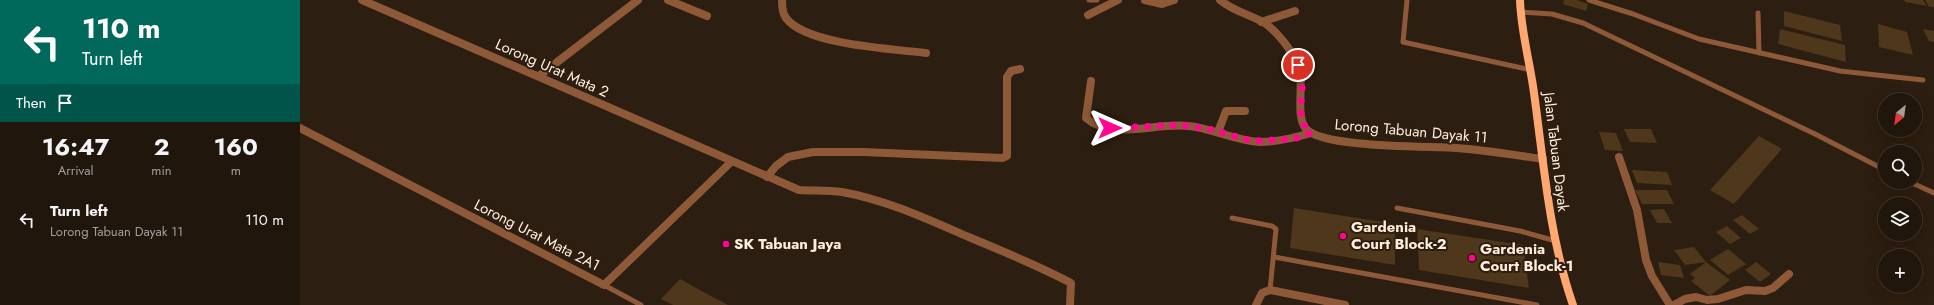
<!DOCTYPE html>
<style>
body{margin:0;font-family:Jost,sans-serif;background:#2d231a;color:#f1f3f6;height:100vh;display:flex;flex-direction:column;font-size:15px;white-space:nowrap}
*{box-sizing:border-box;margin:0}
p{font-size:13px;color:#a29f9d}
.icon{flex:none;width:22px;height:22px;fill:none;stroke:currentColor;stroke-width:2;stroke-linecap:round;stroke-linejoin:round}
.map{position:relative;flex:1;overflow:hidden}
.sheet{display:flex;flex-direction:column;background:#21160c;width:300px}
.sheet>*{flex:none}
.hud{background:#00695c;color:#fff;overflow:hidden}
.needle{width:26px;rotate:209deg}
.fabs{position:absolute;left:1578px;top:93px;display:grid;gap:8px}
.fabs a{display:grid;place-items:center;width:44px;height:44px;border-radius:50%;background:#21160c;box-shadow:0 4px 16px #0002,0 0 0 1px #3e352d;font-size:20px}
.pin{position:absolute;display:grid;place-items:center;width:34px;height:34px;color:#fff;margin:-17px;border:2px solid #fff;border-radius:50%;box-shadow:0 1px 4px #0007}
.me{position:absolute;width:44px;margin:-22px;rotate:90deg;stroke-linejoin:round;filter:drop-shadow(0 0 3px #0008)}
.turn{display:flex;align-items:center;gap:14px;height:84px;padding:0 16px;font-size:18px}
.turn .icon{width:52px;height:52px;stroke-width:2.5}
.turn b{display:block;font-size:28px;line-height:34px}
.then{display:flex;align-items:center;height:38px;padding:0 16px;background:#0003;gap:8px;font-size:15px}
.eta{display:flex;justify-content:space-evenly;align-items:center;height:68px;text-align:center}
.eta b{font-size:24px;font-weight:700;line-height:28px}
ul{padding:0;list-style:none}
li{display:flex;align-items:center;gap:12px;height:60px;padding:0 16px}
li div{flex:1}
li b{display:block;font-size:15px}
li em{font-style:normal}
main{display:flex;flex:1;min-height:0}
.map>svg:first-child{display:block}
.building{fill:#4e371b}
.lines{fill:none;stroke-linecap:round;stroke-linejoin:round}
.lane{stroke:#8d5938;stroke-width:5}
.street{stroke:#8d5938;stroke-width:8}
.secondary{stroke:#ffa771;stroke-width:8}
.route{stroke:#ff068e;stroke-width:7;stroke-dasharray:0 12.6}
.poi-dot{fill:#ff068e;stroke:#2c1e10;stroke-width:1.5}
.labels{text-anchor:middle;dominant-baseline:central;stroke-width:4;stroke-linejoin:round;paint-order:stroke}
.street-label{font-size:15px;fill:#ffecda;stroke:#2c1e10}
.poi-label{font-size:15px;font-weight:bold;fill:#ffecda;stroke:#2c1e10;text-anchor:start}
</style>
<main>
<section class="sheet">
<div class="hud">
<div class="turn"><svg class="icon" aria-label="left" viewBox="0 0 24 24"><path d="M17 20v-9H6M10 6l-5 5 5 5"/></svg><div><b>110 m</b>Turn left</div></div>
<div class="then">Then<svg class="icon" aria-label="arrive" viewBox="0 0 24 24"><path d="M6 21V4h12l-3 4 3 4H6"/></svg></div>
</div>
<div class="eta">
<div><b>16:47</b><p>Arrival</p></div>
<div><b>2</b><p>min</p></div>
<div><b>160</b><p>m</p></div>
</div>
<ul>
<li><svg class="icon" aria-label="left" viewBox="0 0 24 24"><path d="M17 20v-9H6M10 6l-5 5 5 5"/></svg><div><b>Turn left</b><p>Lorong Tabuan Dayak 11</p></div><em>110 m</em></li>
</ul>
</section>
<div class="map">
<svg width="1634" height="305" viewBox="0 0 1634 305">
<rect width="100%" height="100%" fill="#2c1e10"/>
<!-- building -->
<g class="building">
<polygon points="1264,0 1277,0 1288,4 1286,11 1263,4"/>
<polygon points="1604,0 1623,0 1627,6 1605,2"/>
<polygon points="1625,0 1634,0 1634,7 1629,7"/>
<polygon points="1484,11 1540,25 1542,41 1484,26"/>
<polygon points="1578,24 1607,32 1613,55 1579,47"/>
<polygon points="1480,29 1545,45 1546,62 1478,44"/>
<polygon points="1623,29 1634,31 1634,42 1629,41"/>
<polygon points="1324,129 1351,129 1357,143 1330,142"/>
<polygon points="1299,132 1316,133 1323,151 1305,150"/>
<polygon points="1459,136 1482,149 1434,204 1410,190"/>
<polygon points="1332,170 1367,172 1372,185 1337,183"/>
<polygon points="1335,190 1367,190 1374,204 1342,204"/>
<polygon points="994,208 1095,224 1095,265 990,248"/>
<polygon points="1364,209 1372,223 1357,223 1350,210"/>
<polygon points="1442,215 1459,229 1450,234 1433,220"/>
<polygon points="1427,226 1441,238 1430,244 1416,232"/>
<polygon points="1117,229 1223,245 1229,288 1119,270"/>
<polygon points="1394,247 1406,262 1385,265 1374,250"/>
<polygon points="1428,249 1446,264 1428,275 1410,260"/>
<polygon points="1358,262 1380,265 1384,278 1361,275"/>
<polygon points="1406,262 1430,280 1410,296 1391,281 1395,278 1390,274"/>
<polygon points="1456,262 1471,274 1460,282 1445,270"/>
<polygon points="380,279 398,289 428,305 373,305 361,299"/>
</g>
<g class="lines">
<!-- lane -->
<g class="lane">
<polyline points="789,0 797,0"/>
<polyline points="1107,0 1103,42 1231,70"/>
<polyline points="1289,0 1333,14 1399,39 1540,71 1623,80"/>
<polyline points="1220,12 1252,14 1283,23 1515,134 1585,170"/>
<polyline points="1458,13 1459,53"/>
<polyline points="1610,182 1634,193"/>
<polyline points="1097,208 1220,231 1252,240"/>
<polyline points="932,218 972,226 976,229 970,290"/>
<polyline points="974,257 1237,305"/>
<polyline points="304,285 341,305"/>
</g>
<!-- street -->
<g class="street">
<path d="M62,0L499,190C513,191 527,190 542,192C587,200 629,220 671,238C705,252 739,266 771,283L770,305"/>
<polyline points="368,0 407,16"/>
<path d="M482,0C482,6 482,13 486,18C506,45 593,49 626,53"/>
<polyline points="845,0 862,4 874,0"/>
<path d="M920,0C933,11 948,14 963,22C977,31 991,49 997,64C1006,83 994,114 1006,129C1023,148 1128,146 1156,148C1185,150 1214,155 1243,159"/>
<polyline points="788,15 818,0"/>
<polyline points="961,22 995,11"/>
<polyline points="239,76 338,0"/>
<path d="M791,81L786,118C813,141 856,122 888,126C912,128 935,141 960,142C977,142 994,138 1011,133"/>
<polyline points="0,128 304,285 431,162"/>
<polyline points="918,132 926,111 945,111"/>
<polyline points="1319,157 1337,210 1346,260 1352,276 1370,305"/>
<polyline points="467,177 476,166 488,157 513,152 564,152 702,158 707,156 707,77 711,71 720,69"/>
<polyline points="956,305 962,293 970,290 1045,305"/>
<polyline points="1374,305 1385,299 1396,297 1407,300 1418,299 1446,290 1465,291 1473,288 1489,274"/>
</g>
<!-- secondary -->
<path class="secondary" d="M1220,0C1221,32 1230,62 1234,93C1244,165 1249,236 1273,305"/>
</g>
<g class="lines">
<!-- route -->
<path class="route" d="M810,128L880,125L909,129L952,141L994,139L1011,133C994,120 1004,95 1002,77C1002,73 999,69 998,65"/>
</g>
<!-- markers -->
<g class="poi-dot">
<circle cx="1043" cy="236" r="4"/>
<circle cx="426" cy="244" r="4"/>
<circle cx="1172" cy="258" r="4"/>
</g>
<g class="labels">
<!-- street labels -->
<g class="street-label">
<text transform="translate(252 68) rotate(24)">Lorong Urat Mata 2</text>
<text transform="translate(1111 131) rotate(5)">Lorong Tabuan Dayak 11</text>
<text transform="translate(1256 152) rotate(83)">Jalan Tabuan Dayak</text>
<text transform="translate(237 235) rotate(27)">Lorong Urat Mata 2A1</text>
</g>
<!-- poi labels -->
<g class="poi-label">
<text x="1051" y="227">Gardenia<tspan x="1051" dy="17">Court Block-2</tspan></text>
<text x="434" y="244">SK Tabuan Jaya</text>
<text x="1180" y="249">Gardenia<tspan x="1180" dy="17">Court Block-1</tspan></text>
</g>
</g>
</svg>
<div class="fabs">
<a><svg class="needle" viewBox="-14 -14 28 28"><path d="M0-13l5 13h-10z" fill="#e53935"/><path d="M0 13l5-13h-10z" fill="#a29f9d"/></svg></a>
<a><svg class="icon" aria-label="search" viewBox="0 0 24 24"><circle cx="10" cy="10" r="6"/><path d="M15 15l6 6"/></svg></a>
<a><svg class="icon" aria-label="layers" viewBox="0 0 24 24"><path d="M12 4l9 5-9 5-9-5zM3 14l9 5 9-5"/></svg></a>
<a>+</a>
</div>
<div class="pin" style="left:998px;top:65px;background:#d93025"><svg class="icon" aria-label="arrive" viewBox="0 0 24 24"><path d="M6 21V4h12l-3 4 3 4H6"/></svg></div>
<svg class="me" style="left:810px;top:128px" viewBox="-20 -20 40 40"><path d="M0-17L14 15 0 8-14 15z" fill="#ff068e" stroke="#fff" stroke-width="4"/></svg>
</div>
</main>
